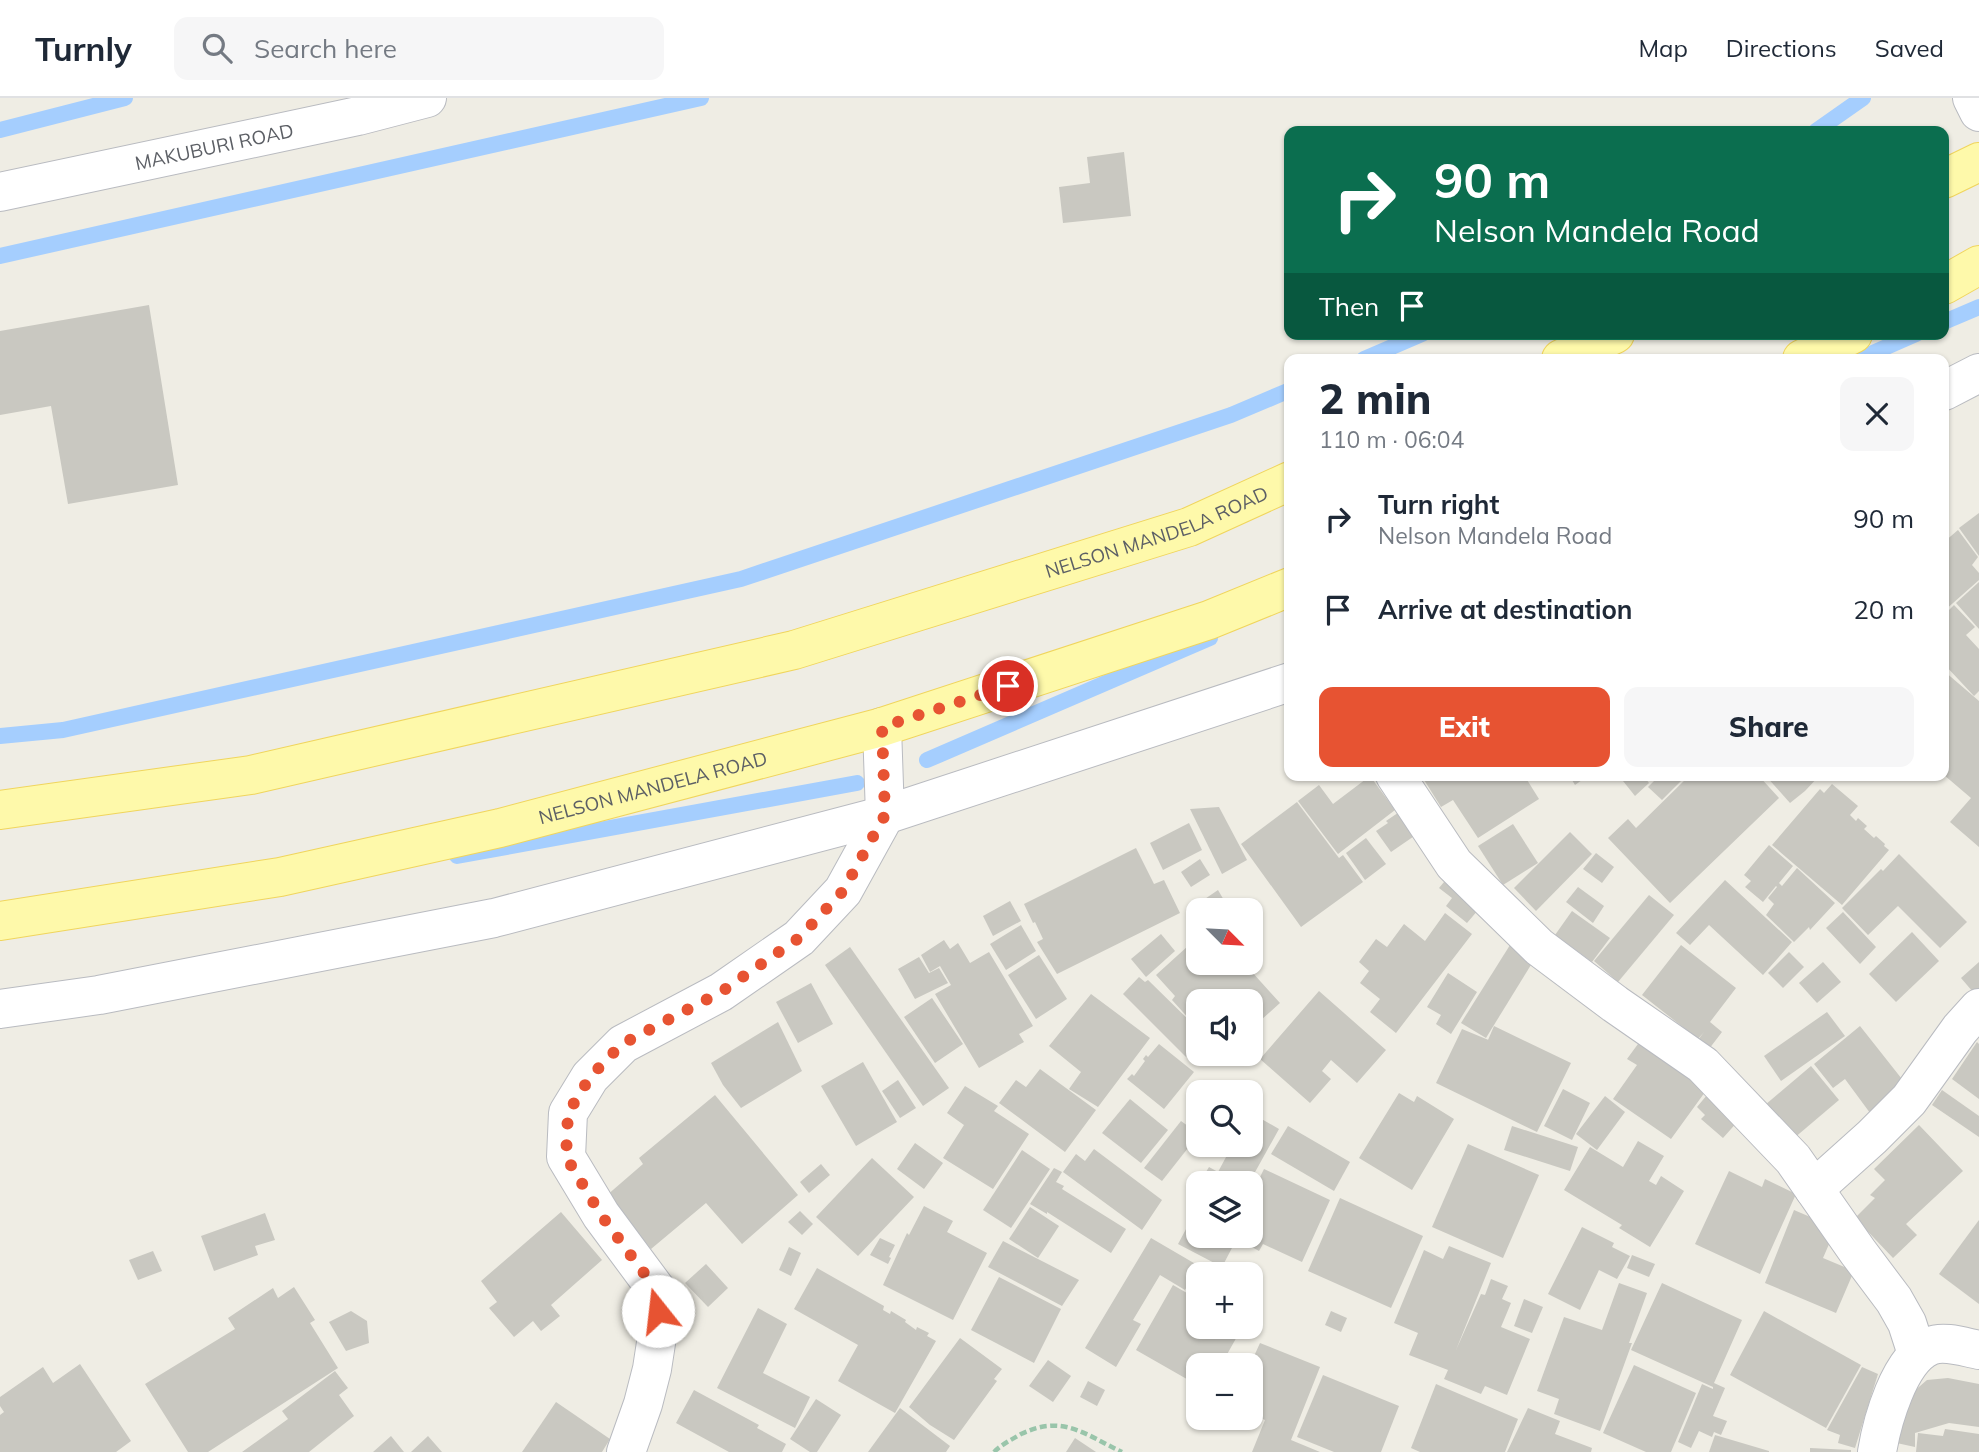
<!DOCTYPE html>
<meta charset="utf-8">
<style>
body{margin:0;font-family:Mulish,sans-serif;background:#f6f6f7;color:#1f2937;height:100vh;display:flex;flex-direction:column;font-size:26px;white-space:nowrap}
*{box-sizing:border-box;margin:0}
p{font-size:23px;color:#747a83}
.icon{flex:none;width:38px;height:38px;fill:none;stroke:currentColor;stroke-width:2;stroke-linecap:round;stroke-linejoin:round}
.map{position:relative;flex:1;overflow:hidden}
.side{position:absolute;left:1284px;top:256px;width:665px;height:427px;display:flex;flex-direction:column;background:#fff;border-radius:14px;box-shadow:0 2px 5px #0004}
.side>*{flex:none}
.hud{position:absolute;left:1284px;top:28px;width:665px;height:214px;border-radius:14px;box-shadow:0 2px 5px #0004;background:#0b6e4f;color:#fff;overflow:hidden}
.needle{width:46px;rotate:114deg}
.tools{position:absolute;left:1186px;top:800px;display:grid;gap:14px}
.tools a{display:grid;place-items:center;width:77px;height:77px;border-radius:14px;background:#fff;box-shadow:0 2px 5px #0004;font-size:35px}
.pin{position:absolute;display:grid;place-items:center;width:60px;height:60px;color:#fff;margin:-30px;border:4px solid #fff;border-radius:50%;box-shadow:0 2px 7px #0007}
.me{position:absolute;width:77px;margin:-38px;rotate:344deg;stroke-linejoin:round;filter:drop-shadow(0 0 5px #0008)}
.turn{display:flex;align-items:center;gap:24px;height:147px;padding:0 35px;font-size:32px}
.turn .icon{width:91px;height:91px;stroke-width:2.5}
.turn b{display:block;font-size:49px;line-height:60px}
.then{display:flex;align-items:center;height:66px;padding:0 35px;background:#0003;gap:14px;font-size:26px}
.round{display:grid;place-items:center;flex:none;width:74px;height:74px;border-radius:14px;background:#f6f6f7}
.summary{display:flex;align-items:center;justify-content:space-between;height:119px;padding:0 35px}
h1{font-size:42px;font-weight:800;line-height:52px}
.cta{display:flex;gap:14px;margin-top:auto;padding:14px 35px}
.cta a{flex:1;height:80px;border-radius:14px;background:#e75332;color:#fff;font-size:28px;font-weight:800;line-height:80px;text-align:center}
.cta a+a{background:#f6f6f7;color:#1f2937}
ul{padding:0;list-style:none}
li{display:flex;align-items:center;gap:21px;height:91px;padding:0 35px}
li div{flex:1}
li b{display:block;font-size:26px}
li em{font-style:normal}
header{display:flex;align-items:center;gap:42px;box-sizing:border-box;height:98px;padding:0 35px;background:#fff;border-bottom:2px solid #e0e1e3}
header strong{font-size:33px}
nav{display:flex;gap:38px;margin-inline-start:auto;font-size:24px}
.search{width:490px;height:63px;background:#f6f6f7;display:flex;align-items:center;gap:18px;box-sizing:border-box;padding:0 24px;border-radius:14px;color:#747a83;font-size:26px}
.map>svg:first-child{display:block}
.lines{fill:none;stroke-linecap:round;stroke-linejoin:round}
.stream{stroke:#a5cefe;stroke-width:16}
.building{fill:#c9c8c1}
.minor-casing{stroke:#b9bbc0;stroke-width:40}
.major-casing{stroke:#f0d55d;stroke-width:40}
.path{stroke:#99c5aa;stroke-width:4.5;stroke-dasharray:7 3.5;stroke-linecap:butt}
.minor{stroke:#fff;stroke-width:38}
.major{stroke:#fef9aa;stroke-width:38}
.route{stroke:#e75332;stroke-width:12;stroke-dasharray:0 21.6}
.labels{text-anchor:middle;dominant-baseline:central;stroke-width:5;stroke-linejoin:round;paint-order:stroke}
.street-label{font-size:19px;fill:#5c5f65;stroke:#fff}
</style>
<header>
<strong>Turnly</strong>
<div class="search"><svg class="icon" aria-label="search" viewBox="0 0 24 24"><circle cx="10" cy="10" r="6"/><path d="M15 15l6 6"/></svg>Search here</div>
<nav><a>Map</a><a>Directions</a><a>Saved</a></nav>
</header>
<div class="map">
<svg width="1979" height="1354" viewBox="0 0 1979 1354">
<rect width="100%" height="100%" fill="#efede4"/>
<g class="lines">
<!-- stream -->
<g class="stream">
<polyline points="0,32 125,0"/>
<polyline points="1816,33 1863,0"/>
<polyline points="0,158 701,0"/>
<polyline points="1944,224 1979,209"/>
<polyline points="1364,261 1422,236"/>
<polyline points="1859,261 1916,236"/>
<polyline points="0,638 63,632 741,481 1231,317 1290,292"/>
<polyline points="927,662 1210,540"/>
<polyline points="457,758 857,685"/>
</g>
</g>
<!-- building -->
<g class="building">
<polygon points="1124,54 1131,118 1063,125 1059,89 1090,85 1087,59"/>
<polygon points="149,207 178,387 68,406 51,308 0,317 0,233"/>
<polygon points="1979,415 1979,458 1959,430"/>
<polygon points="1958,432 1978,459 1972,467 1979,475 1979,482 1944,513 1944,444"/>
<polygon points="1979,484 1979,531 1956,505"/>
<polygon points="1954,507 1975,529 1966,537 1979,551 1979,593 1974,598 1944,566 1944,517"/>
<polygon points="1944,573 1979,603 1979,749 1950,724 1971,700 1944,677"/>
<polygon points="1421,677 1524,677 1539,701 1478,740 1453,702 1441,709"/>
<polygon points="1569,677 1589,677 1575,687"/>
<polygon points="1630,677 1643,677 1649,685 1635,698 1623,683"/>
<polygon points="1660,677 1687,677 1662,702 1648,689"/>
<polygon points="1690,677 1758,677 1779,700 1670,805 1608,740 1628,721 1636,730"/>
<polygon points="1765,677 1820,677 1805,693 1790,705"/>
<polygon points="1370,678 1395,712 1338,756 1298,703 1319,687 1333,706"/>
<polygon points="1832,686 1858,708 1850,717 1856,723 1858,720 1867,728 1864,731 1874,740 1876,738 1885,746 1884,748 1889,752 1842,807 1772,747 1820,691 1824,695"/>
<polygon points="1297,704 1339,760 1343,757 1363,784 1301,829 1241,746"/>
<polygon points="1408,708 1423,732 1391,754 1376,733 1388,725 1386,723"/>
<polygon points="1219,709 1247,762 1222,776 1190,711"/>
<polygon points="1189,725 1202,752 1163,772 1150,745"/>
<polygon points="1513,726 1538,765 1503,787 1478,748"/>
<polygon points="1570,734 1592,756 1536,813 1514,790"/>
<polygon points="1366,740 1386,766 1365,782 1346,755"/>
<polygon points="1769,747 1793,768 1779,785 1782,788 1797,770 1835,805 1810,832 1809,829 1794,844 1766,817 1774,806 1768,800 1777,789 1776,788 1763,804 1745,789 1751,783 1744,777"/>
<polygon points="1136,750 1154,786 1164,782 1180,815 1057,876 1037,844 1043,841 1035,824 1033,825 1024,806"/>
<polygon points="1596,755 1614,769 1602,785 1583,771"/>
<polygon points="1899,756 1967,824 1940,850 1898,808 1868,837 1842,810 1881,771 1883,773"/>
<polygon points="1200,761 1210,777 1191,789 1181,774"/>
<polygon points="1449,778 1484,805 1467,825 1446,808 1452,800 1439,790"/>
<polygon points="1725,782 1792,844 1763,877 1709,827 1690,847 1676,835"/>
<polygon points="1578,789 1604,808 1593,825 1566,804"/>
<polygon points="1218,792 1228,809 1223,812 1199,812 1196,807"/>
<polygon points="1649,797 1674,817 1618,884 1594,863"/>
<polygon points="1010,803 1021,823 993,838 983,818"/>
<polygon points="1572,813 1610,840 1592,864 1555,837"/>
<polygon points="1843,814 1876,849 1860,866 1826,830"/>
<polygon points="1445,815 1472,836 1396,935 1370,914 1380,901 1360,885 1369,873 1359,864 1376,841 1387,849 1404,826 1425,843"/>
<polygon points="1021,827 1036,853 1006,872 990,846"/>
<polygon points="1912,834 1939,863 1896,904 1869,876"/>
<polygon points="1161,836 1175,853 1146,879 1131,861"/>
<polygon points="1199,838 1199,864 1243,864 1280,905 1251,931 1251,903 1199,903 1199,923 1196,920 1192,924 1172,902 1175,898 1156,877"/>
<polygon points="944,842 950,851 958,845 970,865 989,854 1033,928 1019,936 1024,944 979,970 935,896 951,887 940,868 930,874 921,857"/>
<polygon points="1510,847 1534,862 1486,940 1461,925"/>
<polygon points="1681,847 1736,890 1710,924 1722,934 1709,951 1698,942 1704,934 1698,941 1642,897"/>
<polygon points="850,849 949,990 923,1008 825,867"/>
<polygon points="1789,854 1804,869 1783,890 1768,875"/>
<polygon points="1039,857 1067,901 1036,921 1008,877"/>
<polygon points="919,859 929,875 939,870 948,885 915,901 898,871"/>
<polygon points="1823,864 1841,884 1817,905 1799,885"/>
<polygon points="1979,864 1979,901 1961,880"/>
<polygon points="1448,875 1477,894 1451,936 1436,926 1441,917 1427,909"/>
<polygon points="1139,879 1145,884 1148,882 1199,932 1199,946 1186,959 1123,896"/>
<polygon points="811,885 833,926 798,945 776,904"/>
<polygon points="1319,893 1386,952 1357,985 1331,962 1322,973 1331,981 1310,1005 1260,961"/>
<polygon points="1091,896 1150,940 1098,1009 1069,991 1081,974 1049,948"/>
<polygon points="932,900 963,946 935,965 904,919"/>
<polygon points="1827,914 1845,938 1781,983 1764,958"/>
<polygon points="778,924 802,973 741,1010 723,987 711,965"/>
<polygon points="1494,928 1571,965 1537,1034 1436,985 1462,931 1491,943 1488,942"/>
<polygon points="1860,928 1909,990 1873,1019 1845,981 1833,990 1814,966"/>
<polygon points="1646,935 1713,983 1671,1041 1613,1001 1637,967 1627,961"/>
<polygon points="1977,944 1979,946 1979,1001 1952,981"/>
<polygon points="1159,946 1194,974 1164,1011 1127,981 1132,976 1134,978 1145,963 1143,961 1146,957 1148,959"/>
<polygon points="863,964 897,1024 856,1048 821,988"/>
<polygon points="1811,968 1839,1002 1793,1041 1765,1007"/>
<polygon points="1040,971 1096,1012 1065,1054 999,1005 1016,982 1026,989"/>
<polygon points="898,982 916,1010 900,1020 882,993"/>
<polygon points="965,988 998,1008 994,1013 1029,1036 993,1091 943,1060 964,1027 947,1015"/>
<polygon points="1563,991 1590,1005 1572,1042 1544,1028"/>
<polygon points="1712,991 1747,1013 1723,1040 1701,1021 1705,1017 1697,1009"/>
<polygon points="1942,992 1979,1018 1979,1039 1932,1007"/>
<polygon points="1399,995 1414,1004 1417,998 1454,1021 1412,1092 1359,1060"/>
<polygon points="715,997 798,1097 742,1146 706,1105 651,1151 606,1098 643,1066 639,1060"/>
<polygon points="1605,998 1625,1014 1597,1052 1576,1036"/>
<polygon points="1130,1001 1168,1032 1141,1065 1102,1035"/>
<polygon points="1251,1015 1279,1031 1249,1085 1214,1085 1203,1079 1209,1069 1218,1074 1233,1046 1251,1046"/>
<polygon points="1181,1023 1199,1036 1162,1083 1144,1070"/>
<polygon points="1919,1027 1963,1073 1906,1126 1917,1137 1893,1160 1855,1120 1875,1100 1870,1097 1885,1082 1874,1071"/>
<polygon points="1288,1028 1350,1064 1334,1093 1271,1056"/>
<polygon points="1512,1028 1578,1049 1570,1073 1504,1052"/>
<polygon points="1638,1043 1664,1058 1649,1083 1656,1087 1661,1078 1684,1093 1650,1149 1619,1130 1622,1127 1564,1092 1590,1049 1623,1069"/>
<polygon points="915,1045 943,1065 924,1091 897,1071"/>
<polygon points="1468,1046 1539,1077 1503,1160 1432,1129"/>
<polygon points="1094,1051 1162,1102 1142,1132 1063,1074 1076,1056 1085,1063"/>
<polygon points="1022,1052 1050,1071 1011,1130 983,1112"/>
<polygon points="872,1060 914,1099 858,1158 816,1119"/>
<polygon points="821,1066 830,1077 809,1095 800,1084"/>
<polygon points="1054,1070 1062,1074 1056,1084 1064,1088 1062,1091 1126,1131 1111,1155 1047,1114 1047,1116 1030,1106"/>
<polygon points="1264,1071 1330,1102 1302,1164 1263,1146 1259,1153 1232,1138 1251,1138 1251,1097"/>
<polygon points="1729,1073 1762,1089 1765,1081 1796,1096 1760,1176 1695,1146"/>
<polygon points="1340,1100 1423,1138 1391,1210 1308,1173"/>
<polygon points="1199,1107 1199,1138 1220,1138 1219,1139 1233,1148 1222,1169 1178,1146"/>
<polygon points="924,1108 953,1123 947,1134 987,1155 953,1222 883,1187 907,1135 909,1137"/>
<polygon points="1030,1109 1059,1128 1038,1160 1009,1141"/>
<polygon points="1794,1112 1836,1130 1823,1160 1854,1173 1836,1215 1765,1185"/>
<polygon points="800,1113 813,1126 802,1137 788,1124"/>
<polygon points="561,1114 602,1162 551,1207 560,1218 541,1233 533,1223 514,1239 489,1210 497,1204 481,1183"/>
<polygon points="265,1115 275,1142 255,1148 258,1157 214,1173 201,1138"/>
<polygon points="1979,1122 1979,1206 1939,1176"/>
<polygon points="1582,1129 1614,1145 1612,1149 1630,1158 1617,1181 1599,1172 1580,1212 1548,1196"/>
<polygon points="880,1140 895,1147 889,1159 891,1160 888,1166 870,1157"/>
<polygon points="1151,1140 1199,1168 1185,1192 1160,1177 1133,1222 1141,1226 1116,1269 1085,1250"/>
<polygon points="1003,1143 1079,1182 1062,1208 988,1169"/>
<polygon points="1449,1148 1491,1165 1456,1252 1481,1196 1485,1197 1491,1181 1508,1188 1502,1201 1511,1205 1501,1229 1530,1241 1507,1297 1485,1288 1481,1296 1444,1281 1448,1272 1409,1257 1418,1235 1394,1225 1424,1152 1443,1161"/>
<polygon points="789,1149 801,1155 791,1178 779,1172"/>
<polygon points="153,1153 162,1173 138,1182 129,1162"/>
<polygon points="1632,1157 1655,1166 1649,1179 1627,1170"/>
<polygon points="706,1166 728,1190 708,1209 685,1185"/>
<polygon points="817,1170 884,1208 883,1212 890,1216 891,1213 906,1222 905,1224 916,1232 917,1229 929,1235 927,1238 936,1243 895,1315 838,1283 858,1247 794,1211"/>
<polygon points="999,1179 1061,1211 1034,1265 971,1232"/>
<polygon points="1619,1185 1647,1195 1629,1245 1632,1245 1600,1333 1554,1316 1559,1301 1537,1293 1564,1219 1602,1232"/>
<polygon points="1662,1185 1742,1222 1714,1285 1725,1290 1713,1318 1727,1323 1721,1337 1714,1334 1712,1339 1699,1333 1691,1350 1678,1344 1702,1286 1713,1291 1713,1289 1631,1252"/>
<polygon points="1173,1187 1199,1202 1199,1228 1243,1228 1221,1267 1199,1267 1199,1288 1136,1252"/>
<polygon points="294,1189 315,1222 310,1225 338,1270 208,1354 188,1354 145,1286 235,1231 228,1220 273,1190 278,1200"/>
<polygon points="1524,1201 1543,1209 1532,1235 1514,1228"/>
<polygon points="758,1210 787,1226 763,1275 810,1299 795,1330 717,1290"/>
<polygon points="351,1213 367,1223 369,1245 346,1253 329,1224"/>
<polygon points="1331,1213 1347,1220 1341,1234 1325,1227"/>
<polygon points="1764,1213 1861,1267 1826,1330 1730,1277"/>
<polygon points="960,1240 1002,1271 994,1281 997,1283 954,1342 930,1327 909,1309"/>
<polygon points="1260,1245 1320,1269 1291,1342 1320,1354 1252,1354 1265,1322 1251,1316 1250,1267"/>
<polygon points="1048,1262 1071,1278 1053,1304 1029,1288"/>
<polygon points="80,1266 131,1343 116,1354 0,1354 0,1317 4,1314 0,1308 0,1299 43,1269 53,1285"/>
<polygon points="1634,1267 1696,1295 1671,1354 1646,1354 1603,1335"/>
<polygon points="1862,1269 1878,1276 1855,1350 1838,1345 1840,1337 1827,1332"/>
<polygon points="335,1273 348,1290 339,1297 354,1318 309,1354 242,1354 288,1321 282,1313"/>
<polygon points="1323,1277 1399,1308 1381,1354 1334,1354 1297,1339"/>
<polygon points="1948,1280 1979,1286 1979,1329 1949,1325 1915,1335 1915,1349 1892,1344 1905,1301 1927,1282"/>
<polygon points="1088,1283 1105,1292 1097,1308 1080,1299"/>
<polygon points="1436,1286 1518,1321 1505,1354 1420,1354 1411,1350"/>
<polygon points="694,1292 759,1327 757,1330 786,1346 782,1354 729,1354 676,1325"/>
<polygon points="816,1301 841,1317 817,1354 810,1354 790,1341"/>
<polygon points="556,1304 610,1341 602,1354 522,1354"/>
<polygon points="900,1310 950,1348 946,1354 868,1354"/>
<polygon points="1528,1310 1560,1323 1555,1336 1592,1350 1591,1354 1507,1354"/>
<polygon points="1945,1331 1979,1336 1979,1354 1916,1354 1918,1335 1943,1338"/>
<polygon points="1715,1337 1769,1353 1769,1354 1709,1354"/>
<polygon points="391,1338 404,1354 373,1354"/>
<polygon points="428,1338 442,1354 411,1354"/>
<polygon points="1075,1340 1096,1354 1066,1354"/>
<polygon points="1810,1350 1851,1352 1851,1354 1810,1354"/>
</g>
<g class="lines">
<defs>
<g id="minor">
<polyline points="1972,0 1979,14"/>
<path id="s1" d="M0,94L358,18L427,0"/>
<polyline points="1944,293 1979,275"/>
<polyline points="1395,677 1454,766 1539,849 1615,906 1703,967 1793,1061 1858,1154 1894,1202 1907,1225 1917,1256"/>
<polyline points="0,911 99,897 494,820 885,717 1290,584"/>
<polyline points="1814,1091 1872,1039 1909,1002 1960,931 1979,910"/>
<polyline points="626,1354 643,1306 652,1271 658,1232 658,1194 601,1117 566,1059 568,1015 590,979 623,946 721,894 799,840 843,793 885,717 882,629"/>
<path d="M1877,1354C1882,1324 1899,1261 1930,1248C1944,1242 1964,1249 1979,1252"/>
</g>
<g id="major">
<polyline points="1944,81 1979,64"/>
<polyline points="1944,187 1979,167"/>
<polyline points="1561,261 1615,236"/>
<polyline points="1802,261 1853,236"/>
<path id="s2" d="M0,712L251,677L794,552L1189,429L1290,383"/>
<path id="s3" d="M0,823L280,779L500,730L882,629L1209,522L1290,489"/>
</g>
</defs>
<!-- minor casing -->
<use href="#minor" class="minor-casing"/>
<!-- major casing -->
<use href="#major" class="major-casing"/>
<!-- path -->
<path class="path" d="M994,1354C1002,1346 1011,1342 1021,1336C1063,1316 1084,1336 1122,1354"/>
<!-- minor -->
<use href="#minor" class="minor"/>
<!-- major -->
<use href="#major" class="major"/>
</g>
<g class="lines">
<!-- route -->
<polyline class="route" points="658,1213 658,1194 601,1117 566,1059 568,1015 590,979 622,946 721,894 799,840 843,793 885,717 882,629 1008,588"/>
</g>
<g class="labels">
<!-- street labels -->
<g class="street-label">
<text stroke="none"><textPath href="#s1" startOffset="219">MAKUBURI ROAD</textPath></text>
<text stroke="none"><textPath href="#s2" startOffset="1192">NELSON MANDELA ROAD</textPath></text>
<text stroke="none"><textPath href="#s3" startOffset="667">NELSON MANDELA ROAD</textPath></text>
</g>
</g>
</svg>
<div class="tools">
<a><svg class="needle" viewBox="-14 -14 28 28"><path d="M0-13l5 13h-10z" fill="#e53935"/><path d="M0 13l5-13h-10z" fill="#747a83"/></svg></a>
<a><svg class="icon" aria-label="sound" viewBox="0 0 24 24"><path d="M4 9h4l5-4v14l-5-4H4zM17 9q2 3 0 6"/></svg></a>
<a><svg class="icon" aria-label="search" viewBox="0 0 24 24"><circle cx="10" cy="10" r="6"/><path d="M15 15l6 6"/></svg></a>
<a><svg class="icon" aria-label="layers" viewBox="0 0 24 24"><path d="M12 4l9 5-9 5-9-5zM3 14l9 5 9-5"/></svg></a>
<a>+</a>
<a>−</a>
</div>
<div class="pin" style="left:1008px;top:588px;background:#d93025"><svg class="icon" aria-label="arrive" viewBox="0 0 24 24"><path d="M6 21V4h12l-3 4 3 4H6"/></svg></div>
<svg class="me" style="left:658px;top:1213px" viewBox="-20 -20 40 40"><circle r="19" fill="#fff"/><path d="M0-13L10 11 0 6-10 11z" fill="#e75332"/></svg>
<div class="hud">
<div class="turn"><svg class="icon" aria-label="right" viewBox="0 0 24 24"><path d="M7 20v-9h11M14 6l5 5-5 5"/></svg><div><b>90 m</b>Nelson Mandela Road</div></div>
<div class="then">Then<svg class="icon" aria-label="arrive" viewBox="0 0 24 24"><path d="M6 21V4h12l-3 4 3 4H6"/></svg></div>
</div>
<section class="side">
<div class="summary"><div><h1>2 min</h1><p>110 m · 06:04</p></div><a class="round"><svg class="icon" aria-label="close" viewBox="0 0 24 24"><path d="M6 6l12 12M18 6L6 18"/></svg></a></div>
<ul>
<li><svg class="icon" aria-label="right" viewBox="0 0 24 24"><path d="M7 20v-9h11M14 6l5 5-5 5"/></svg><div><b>Turn right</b><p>Nelson Mandela Road</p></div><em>90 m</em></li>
<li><svg class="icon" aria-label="arrive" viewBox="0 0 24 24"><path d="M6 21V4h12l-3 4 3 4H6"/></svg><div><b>Arrive at destination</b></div><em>20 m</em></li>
</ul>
<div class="cta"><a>Exit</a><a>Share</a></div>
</section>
</div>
